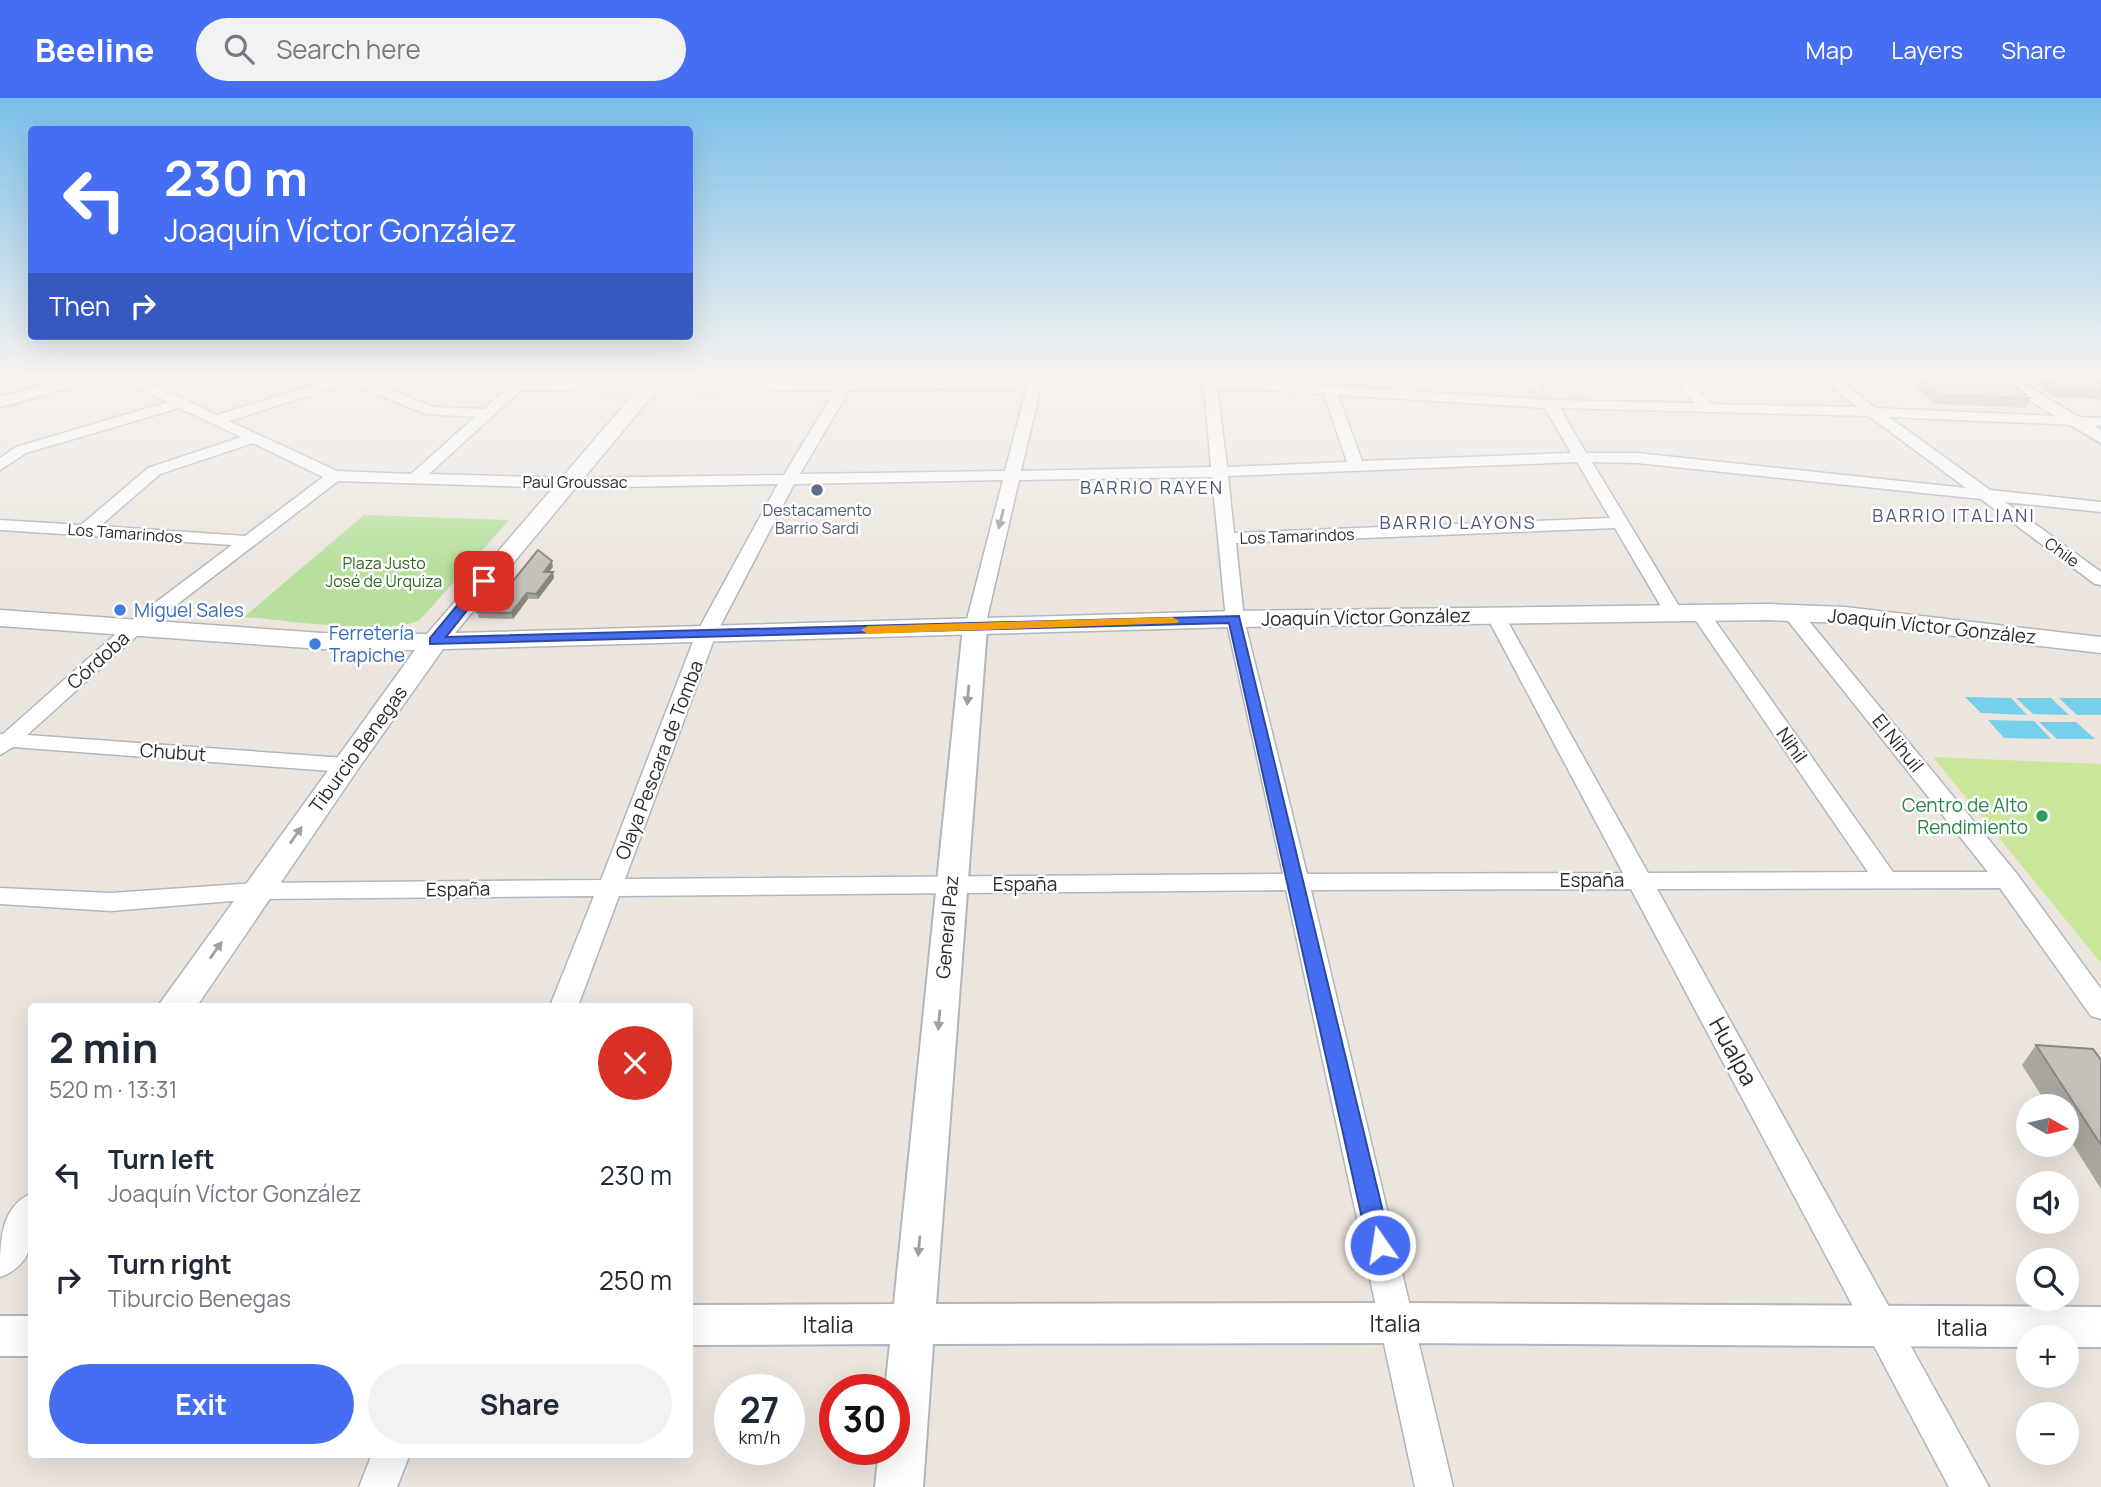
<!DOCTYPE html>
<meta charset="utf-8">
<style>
body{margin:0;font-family:Manrope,sans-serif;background:#f2f2f3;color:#1f2937;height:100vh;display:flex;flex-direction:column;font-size:26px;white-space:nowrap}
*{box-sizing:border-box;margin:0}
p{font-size:23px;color:#747a83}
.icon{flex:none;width:38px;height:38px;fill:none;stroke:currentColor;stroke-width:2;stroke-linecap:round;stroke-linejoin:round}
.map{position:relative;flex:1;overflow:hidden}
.sheet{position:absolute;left:28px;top:905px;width:665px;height:455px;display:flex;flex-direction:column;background:#fff;border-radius:7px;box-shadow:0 7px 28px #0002}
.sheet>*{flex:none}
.top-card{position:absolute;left:28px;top:28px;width:665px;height:214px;border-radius:7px;box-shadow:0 7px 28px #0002;background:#456ef2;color:#fff;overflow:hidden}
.needle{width:46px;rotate:98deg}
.fabs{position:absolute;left:2016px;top:996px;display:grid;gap:14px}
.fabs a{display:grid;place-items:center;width:63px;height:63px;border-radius:50%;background:#fff;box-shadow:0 7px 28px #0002;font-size:35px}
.speed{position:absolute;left:714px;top:1276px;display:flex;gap:14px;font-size:35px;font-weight:700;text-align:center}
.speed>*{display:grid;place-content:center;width:91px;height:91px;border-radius:50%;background:#fff;box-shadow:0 7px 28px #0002;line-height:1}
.speed small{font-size:18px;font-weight:400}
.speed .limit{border:10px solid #d22;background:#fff;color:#111}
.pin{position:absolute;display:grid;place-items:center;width:60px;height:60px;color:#fff;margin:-30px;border-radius:14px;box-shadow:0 4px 10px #0006}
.me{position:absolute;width:77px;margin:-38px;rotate:347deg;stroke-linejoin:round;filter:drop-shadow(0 0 5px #0008)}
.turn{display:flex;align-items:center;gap:24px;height:147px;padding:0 21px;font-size:32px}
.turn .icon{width:91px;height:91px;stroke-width:2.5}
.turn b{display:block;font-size:49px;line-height:60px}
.then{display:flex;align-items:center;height:66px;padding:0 21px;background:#0003;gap:14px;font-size:26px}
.round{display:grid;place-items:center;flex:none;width:74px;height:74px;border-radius:37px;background:#f2f2f3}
.headline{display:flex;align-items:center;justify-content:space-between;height:119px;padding:0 21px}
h1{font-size:42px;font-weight:700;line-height:52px}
.primary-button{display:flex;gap:14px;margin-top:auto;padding:14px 21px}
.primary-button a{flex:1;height:80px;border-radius:42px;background:#456ef2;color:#fff;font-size:28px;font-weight:700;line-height:80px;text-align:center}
.primary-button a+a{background:#f2f2f3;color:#1f2937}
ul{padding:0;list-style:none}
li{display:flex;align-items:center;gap:21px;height:105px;padding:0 21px}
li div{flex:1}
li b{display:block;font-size:26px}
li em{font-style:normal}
header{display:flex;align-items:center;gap:42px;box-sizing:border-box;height:98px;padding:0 35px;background:#456ef2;color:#fff}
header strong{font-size:33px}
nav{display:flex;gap:38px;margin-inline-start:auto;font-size:24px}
.search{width:490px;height:63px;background:#f2f2f3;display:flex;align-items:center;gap:18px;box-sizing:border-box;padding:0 24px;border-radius:38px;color:#747a83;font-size:26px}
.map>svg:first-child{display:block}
.green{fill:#b7e09d}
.pitch{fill:#cae799}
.water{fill:#76d0ea}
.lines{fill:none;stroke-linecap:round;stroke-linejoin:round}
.minor-casing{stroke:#b1b5be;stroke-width:3}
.tertiary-casing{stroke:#b1b5be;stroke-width:4}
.secondary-casing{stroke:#b1b5be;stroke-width:3}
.minor{fill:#fff;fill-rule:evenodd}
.tertiary{fill:#fff;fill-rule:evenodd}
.secondary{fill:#fff;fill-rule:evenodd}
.wall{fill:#a9a59f}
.shaded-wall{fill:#8a8682}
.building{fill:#c5c0b9;stroke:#8a8682;stroke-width:2}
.oneway{fill:#a0a0a0}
.route{fill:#456ef2;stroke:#2d489d;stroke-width:2}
.slow{fill:#f59e0b}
.service-dot{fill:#5c6f8a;stroke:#fff;stroke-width:2.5}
.shop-dot{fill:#3f7fe0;stroke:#fff;stroke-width:2.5}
.leisure-dot{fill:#2e9e5b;stroke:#fff;stroke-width:2.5}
.labels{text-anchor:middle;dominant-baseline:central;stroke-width:5;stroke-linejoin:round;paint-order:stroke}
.far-street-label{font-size:16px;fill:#2b2b2b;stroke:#fff}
.far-service-label{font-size:16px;fill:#4e5e75;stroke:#fff}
.far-park-label{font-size:16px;fill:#30661e;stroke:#fff}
.far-neighbourhood-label{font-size:18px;letter-spacing:2px;fill:#4d577a;stroke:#fff}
.shop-label{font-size:19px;fill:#366cbe;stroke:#fff;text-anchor:start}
.street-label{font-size:19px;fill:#2b2b2b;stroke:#fff}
.leisure-label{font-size:19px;fill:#27864d;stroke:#fff;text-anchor:end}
.near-street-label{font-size:23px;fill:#2b2b2b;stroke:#fff}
</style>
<header>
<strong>Beeline</strong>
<div class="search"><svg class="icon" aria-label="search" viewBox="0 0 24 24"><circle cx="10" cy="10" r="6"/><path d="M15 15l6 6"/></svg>Search here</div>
<nav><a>Map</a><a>Layers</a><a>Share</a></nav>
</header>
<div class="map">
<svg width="2101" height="1389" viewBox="0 0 2101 1389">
<rect width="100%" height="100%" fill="#ece5de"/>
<!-- green -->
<path class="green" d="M364,417L509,422L420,522C387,538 285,522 244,519Z"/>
<!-- pitch -->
<polygon class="pitch" points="1933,659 2101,666 2101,865"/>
<!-- water -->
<g class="water">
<polygon points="1965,599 2011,600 2027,617 1981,615"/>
<polygon points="2016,600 2051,600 2069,617 2033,616"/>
<polygon points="2059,600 2101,600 2101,617 2077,617"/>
<polygon points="1988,622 2034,623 2051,641 2004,640"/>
<polygon points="2039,624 2076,624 2095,641 2057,641"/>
</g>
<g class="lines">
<defs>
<g id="minor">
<path d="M113,276H131L217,317L337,280L334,276H353L433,309L484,311L523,276H533L535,279L530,284L649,287L840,284L844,276H857L853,283L1029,280L1030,276H1044L1043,280L1175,278L1550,302L1695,305L1667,276H1681L1712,306L1857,309L1815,276H1830L1876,310L2101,320V328L1889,319L1990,392L2101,404V414L2005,404L2101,474V487L2095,486L1981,401L1637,365L1592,364L1682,513L1680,517H1666L1615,430L1236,445L1244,521L1307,776L1623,775L1486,517L1495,511L1504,517L1648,775L1868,774L1690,514L1699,508L1706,510L1893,774H1988L1785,519L1783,515L1785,511H1799L2017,776L2101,891V921L2091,918L2000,790L1657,791L1989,1389H1949L1631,791L1311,792L1453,1389H1415L1286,792L619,798L578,908H550L594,798L257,801L111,813L0,806V790L111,795L257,785L601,782L696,536L778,386L567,390L338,383L141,534L27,637L345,660L353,662L356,667L353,672L345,674L13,649L0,657V636H3L127,526L232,447L0,432V422L81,427L148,370L241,339L179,310L26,355L0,372V360L16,349L168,304ZM349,285L426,316L475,319L411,376L337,373L229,323ZM1175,286L1204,288L1211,369L1021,373L1041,288ZM1027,289L1005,373L800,376L849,292ZM1217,289L1324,296L1347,364L1227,369ZM521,292L649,295L835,292L784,377L567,380L429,376ZM1338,297L1545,310L1571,355L1362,363ZM1560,310L1869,318L1966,390L1637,355H1586ZM253,345L323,379L245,438L100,428L160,376ZM1577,364L1610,420L1234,435L1228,378ZM1212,379L1226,521L1283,776L625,781L716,536L794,386L1003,382L965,529L975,535L985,529L1019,382Z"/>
<polygon points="1521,276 1534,276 1542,290 1540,293 1530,293"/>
<polygon points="372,1356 410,1356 397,1389 359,1389"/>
</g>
<g id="tertiary">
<polygon points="82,276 110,276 108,279 0,309 0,299"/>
<polygon points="1985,276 2006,276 2101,332 2101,345"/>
<polygon points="975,522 983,524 987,529 936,1206 1397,1205 2101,1209 2101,1249 2067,1249 2067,1239 2028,1239 2028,1249 1397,1245 933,1246 923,1389 875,1389 879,1351 894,1351 894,1292 885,1292 890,1246 690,1247 690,1207 894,1206 963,529 967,524"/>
<rect x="0" y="1218" width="32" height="40"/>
</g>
<g id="secondary">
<polygon points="651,276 670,276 455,535 1235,513 1767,506 1845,509 2101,539 2101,555 1845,525 1767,522 1235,529 443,551 358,671 197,908 158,908 415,552 322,551 0,528 0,512 322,535 427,536"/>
<path d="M32,1095C32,1131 40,1164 0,1179C0,1143 0,1109 32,1095Z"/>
</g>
</defs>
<!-- minor casing -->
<use href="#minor" class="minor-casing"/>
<!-- tertiary casing -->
<use href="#tertiary" class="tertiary-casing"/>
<!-- secondary casing -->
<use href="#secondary" class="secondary-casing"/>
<!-- minor -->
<use href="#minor" class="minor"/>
<!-- tertiary -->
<use href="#tertiary" class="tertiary"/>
<!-- secondary -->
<use href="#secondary" class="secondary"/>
</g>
<!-- wall -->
<g class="wall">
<polygon points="1901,276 1980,276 1984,280 2030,300 2026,310 1935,306"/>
<polygon points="2025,276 2101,276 2101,303 2099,301 2053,299"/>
<polygon points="553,469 549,474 553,474 554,480 538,501 528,501 513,521 479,520 477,514 504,494"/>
<polygon points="2036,947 2101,962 2101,1091 2067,1037 2067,1008 2048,1008 2022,967"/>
</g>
<!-- shaded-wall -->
<g class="shaded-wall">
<polygon points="552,463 553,469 545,479 544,474"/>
<polygon points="553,474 554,480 538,501 536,496"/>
<polygon points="527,495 528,501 513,521 511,515"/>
</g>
<!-- building -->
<g class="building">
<polygon points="1915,276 1980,276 1984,280 2006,281 2030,300 1939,297"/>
<polygon points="2038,276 2101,276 2101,293 2057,291"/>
<polygon points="538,452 552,463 544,474 553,474 536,496 527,495 511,515 477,514 495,493 504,494"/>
<polygon points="2036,947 2093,951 2101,962 2101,1047"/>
</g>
<!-- one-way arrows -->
<defs><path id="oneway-solid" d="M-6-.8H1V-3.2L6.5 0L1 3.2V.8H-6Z" transform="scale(1.75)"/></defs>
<g class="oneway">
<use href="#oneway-solid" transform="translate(1001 421) rotate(104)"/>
<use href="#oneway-solid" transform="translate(968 597) rotate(95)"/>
<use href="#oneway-solid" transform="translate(296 737) rotate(-55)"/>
<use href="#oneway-solid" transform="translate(216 852) rotate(-55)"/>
<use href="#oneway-solid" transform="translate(939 922) rotate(95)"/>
<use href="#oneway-solid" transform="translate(919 1148) rotate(95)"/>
</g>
<!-- sky -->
<linearGradient id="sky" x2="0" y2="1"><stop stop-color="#7abfe9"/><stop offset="0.59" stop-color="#f6f3f0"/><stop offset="1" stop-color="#f6f3f0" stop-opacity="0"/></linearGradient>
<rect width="2101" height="471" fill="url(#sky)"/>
<!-- route -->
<polygon class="route" points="484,480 490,483 446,539 1239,518 1391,1147 1388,1155 1380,1158 1372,1155 1368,1147 1229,525 430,546 430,540 479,481"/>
<!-- slow -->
<polygon class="slow" points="1172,519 1179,523 1177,525 868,536 861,532 868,528"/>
<!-- markers -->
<circle class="service-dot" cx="817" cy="392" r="7"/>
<g class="shop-dot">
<circle cx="120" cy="512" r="7"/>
<circle cx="315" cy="546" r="7"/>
</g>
<circle class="leisure-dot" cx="2042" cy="718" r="7"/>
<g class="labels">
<!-- far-street labels -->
<g class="far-street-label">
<text x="575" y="384">Paul Groussac</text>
<text transform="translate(125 435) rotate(4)">Los Tamarindos</text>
<text transform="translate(1297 438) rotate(-2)">Los Tamarindos</text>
<text transform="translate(2062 454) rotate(36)">Chile</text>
</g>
<!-- far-service labels -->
<g class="far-service-label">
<text x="817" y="412">Destacamento<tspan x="817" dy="18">Barrio Sardi</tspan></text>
</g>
<!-- far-park labels -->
<g class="far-park-label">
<text x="384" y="465">Plaza Justo<tspan x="384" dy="18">José de Urquiza</tspan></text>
</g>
<!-- far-neighbourhood labels -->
<g class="far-neighbourhood-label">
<text x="1152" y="389">BARRIO RAYEN</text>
<text x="1954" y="417">BARRIO ITALIANI</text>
<text x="1458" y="424">BARRIO LAYONS</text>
</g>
<!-- shop labels -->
<g class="shop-label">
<text x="134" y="512">Miguel Sales</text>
<text x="329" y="535">Ferretería<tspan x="329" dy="22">Trapiche</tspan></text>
</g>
<!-- street labels -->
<g class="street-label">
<text transform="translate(1366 519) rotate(-1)">Joaquín Víctor González</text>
<text transform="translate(1932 528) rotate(6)">Joaquín Víctor González</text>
<text transform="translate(98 562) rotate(-42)">Córdoba</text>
<text transform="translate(1898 645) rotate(51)">El Nihuil</text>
<text transform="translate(1792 647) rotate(55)">Nihil</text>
<text transform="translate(358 651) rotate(-54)">Tiburcio Benegas</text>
<text transform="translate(173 654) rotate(4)">Chubut</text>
<text transform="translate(659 662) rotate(-69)">Olaya Pescara de Tomba</text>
<text x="1592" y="782">España</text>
<text x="1025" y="786">España</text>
<text transform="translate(458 791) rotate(-1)">España</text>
<text transform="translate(947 829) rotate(-85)">General Paz</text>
</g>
<!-- leisure labels -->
<g class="leisure-label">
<text x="2028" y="707">Centro de Alto<tspan x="2028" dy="22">Rendimiento</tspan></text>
</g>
<!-- near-street labels -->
<g class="near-street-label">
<text transform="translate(1734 953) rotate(61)">Hualpa</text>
<text x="1395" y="1225">Italia</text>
<text x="828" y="1226">Italia</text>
<text x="1962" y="1229">Italia</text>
</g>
</g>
</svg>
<div class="fabs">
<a><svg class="needle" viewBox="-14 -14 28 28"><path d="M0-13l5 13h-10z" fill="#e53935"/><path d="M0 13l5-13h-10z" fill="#747a83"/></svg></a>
<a><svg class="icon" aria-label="sound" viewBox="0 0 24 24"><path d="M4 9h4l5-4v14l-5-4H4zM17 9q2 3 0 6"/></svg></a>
<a><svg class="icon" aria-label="search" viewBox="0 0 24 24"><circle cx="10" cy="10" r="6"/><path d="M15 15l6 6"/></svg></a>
<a>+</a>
<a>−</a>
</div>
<div class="speed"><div>27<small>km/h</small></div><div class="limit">30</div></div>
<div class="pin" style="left:484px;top:483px;background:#d93025"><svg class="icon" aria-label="arrive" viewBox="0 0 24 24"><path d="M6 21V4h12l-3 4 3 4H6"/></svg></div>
<svg class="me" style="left:1380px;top:1147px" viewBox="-20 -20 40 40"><circle r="17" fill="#456ef2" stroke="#fff" stroke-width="3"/><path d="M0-11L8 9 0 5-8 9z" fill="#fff"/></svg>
<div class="top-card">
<div class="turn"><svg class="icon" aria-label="left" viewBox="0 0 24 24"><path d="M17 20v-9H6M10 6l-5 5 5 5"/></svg><div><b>230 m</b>Joaquín Víctor González</div></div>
<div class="then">Then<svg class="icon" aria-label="right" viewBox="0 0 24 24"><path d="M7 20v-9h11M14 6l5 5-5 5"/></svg></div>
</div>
<section class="sheet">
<div class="headline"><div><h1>2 min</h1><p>520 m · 13:31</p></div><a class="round" style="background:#d93025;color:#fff"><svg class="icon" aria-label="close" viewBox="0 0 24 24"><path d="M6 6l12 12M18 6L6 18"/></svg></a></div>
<ul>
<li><svg class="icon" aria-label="left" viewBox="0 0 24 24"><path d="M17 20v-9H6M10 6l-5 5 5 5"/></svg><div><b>Turn left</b><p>Joaquín Víctor González</p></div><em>230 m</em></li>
<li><svg class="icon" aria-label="right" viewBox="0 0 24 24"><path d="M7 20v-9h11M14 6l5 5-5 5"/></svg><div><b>Turn right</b><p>Tiburcio Benegas</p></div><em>250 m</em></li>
</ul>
<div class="primary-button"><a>Exit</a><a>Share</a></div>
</section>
</div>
